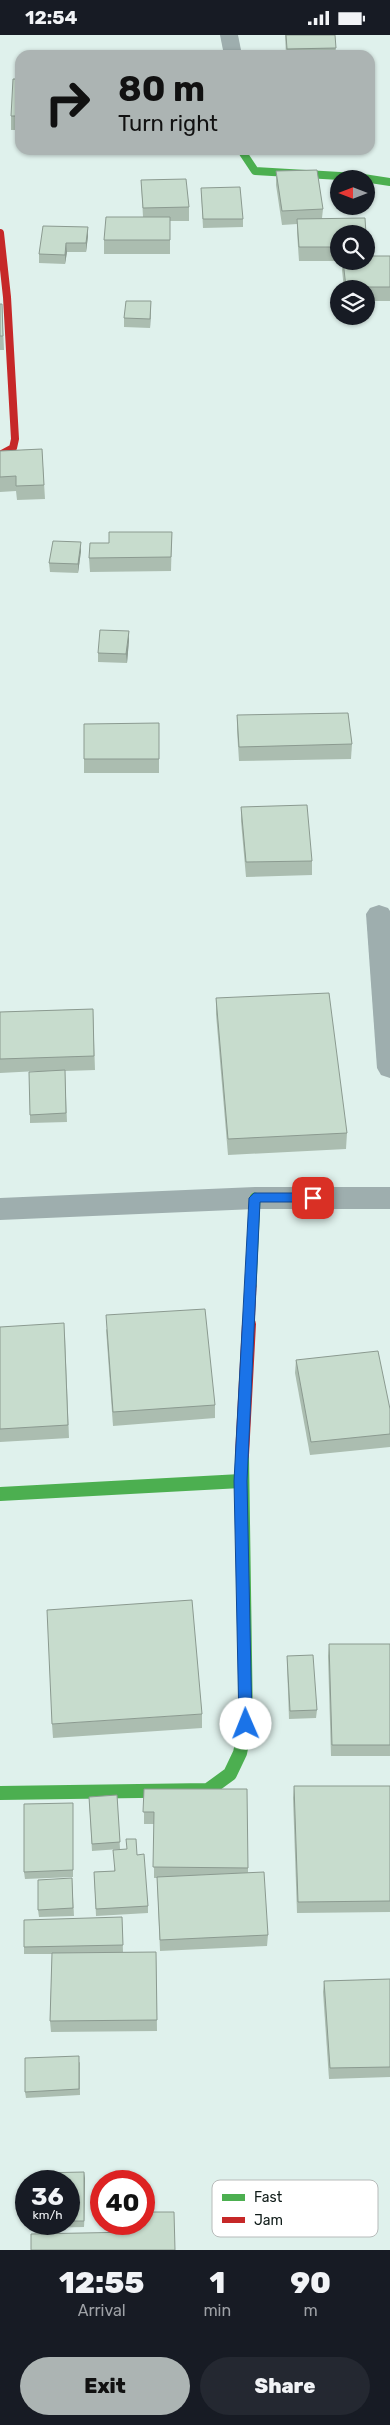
<!DOCTYPE html>
<style>
body{margin:0;font-family:Rubik,sans-serif;background:#242831;color:#f1f3f6;height:100vh;display:flex;flex-direction:column;font-size:19px;white-space:nowrap}
*{box-sizing:border-box;margin:0}
p{font-size:16px;color:#9ea1a6}
.icon{flex:none;width:28px;height:28px;fill:none;stroke:currentColor;stroke-width:2;stroke-linecap:round;stroke-linejoin:round}
.map{position:relative;height:2215px;overflow:hidden}
.panel{display:flex;flex-direction:column;background:#171b24;flex:1}
.panel>*{flex:none}
.hud{position:absolute;left:15px;top:15px;width:360px;height:105px;border-radius:15px;box-shadow:0 1px 4px #0004;background:#acb4b3;color:#111;overflow:hidden}
.needle{width:32px;rotate:270deg}
.buttons{position:absolute;left:330px;top:135px;display:grid;gap:10px}
.buttons a{display:grid;place-items:center;width:45px;height:45px;border-radius:50%;background:#171b24;box-shadow:0 1px 4px #0004;font-size:25px}
.speed{position:absolute;left:15px;top:2135px;display:flex;gap:10px;font-size:25px;font-weight:700;text-align:center}
.speed>*{display:grid;place-content:center;width:65px;height:65px;border-radius:50%;background:#171b24;box-shadow:0 1px 4px #0004;line-height:1}
.speed small{font-size:12px;font-weight:400}
.speed .limit{border:8px solid #d22;background:#fff;color:#111}
.pin{position:absolute;display:grid;place-items:center;width:42px;height:42px;color:#fff;margin:-21px;border-radius:10px;box-shadow:0 2px 8px #0006}
.me{position:absolute;width:55px;margin:-28px;rotate:359deg;stroke-linejoin:round;filter:drop-shadow(0 0 4px #0008)}
.turn{display:flex;align-items:center;gap:18px;height:105px;padding:0 20px;font-size:22px}
.turn .icon{width:65px;height:65px;stroke-width:2.5}
.turn b{display:block;font-size:35px;line-height:42px}
.eta{display:flex;justify-content:space-evenly;align-items:center;height:85px;text-align:center}
.eta b{font-size:30px;font-weight:800;line-height:35px}
.button{display:flex;gap:10px;margin-top:auto;padding:10px 20px}
.button a{flex:1;height:58px;border-radius:30px;background:#acb4b3;color:#111;font-size:20px;font-weight:800;line-height:58px;text-align:center}
.button a+a{background:#242831;color:#f1f3f6}
.status{display:flex;justify-content:space-between;align-items:center;height:35px;padding:0 25px;background:#171b24;direction:ltr}
.status svg{height:14px;fill:currentColor}
.map>svg:first-child{display:block}
.lines{fill:none;stroke-linecap:round;stroke-linejoin:round}
.lane{fill:#9eaeae;fill-rule:evenodd}
.street{fill:#9eaeae;fill-rule:evenodd}
.fast-far2{stroke:#4caf50;stroke-width:8}
.fast-far1{stroke:#4caf50;stroke-width:11}
.fast{stroke:#4caf50;stroke-width:14}
.jam-far2{stroke:#c62828;stroke-width:8}
.jam-far1{stroke:#c62828;stroke-width:11}
.jam{stroke:#c62828;stroke-width:14}
.wall{fill:#abbdb0}
.shaded-wall{fill:#8b9a90}
.building{fill:#c7dccd;stroke:#8b9a90}
.route{fill:#1a73e8;stroke:#114b97}
.key{fill:#fff;stroke:#b7bbba;stroke-width:1}
.key-label{font-size:14px;fill:#0f1b18}
</style>
<div class="status"><b>12:54</b><svg viewBox="0 0 49 12"><path d="M0 12V9h3v3zM5 12V6h3v6zM10 12V3h3v9zM15 12V0h3v12zM26 1h20v11H26zM47 4h2v5h-2z"/></svg></div>
<div class="map">
<svg width="390" height="2215" viewBox="0 0 390 2215">
<rect width="100%" height="100%" fill="#dff1ec"/>
<g class="lines">
<!-- lane -->
<polygon class="lane" points="379,870 388,873 390,876 390,1043 381,1040 377,1033 366,879 370,873"/>
<!-- street -->
<g class="street">
<polygon points="220,0 238,0 242,20 224,20"/>
<polygon points="255,1152 390,1152 390,1174 255,1174 0,1185 0,1163"/>
</g>
<!-- fast-far2 -->
<polyline class="fast-far2" points="241,115 255,136 357,142 390,147"/>
<!-- fast-far1 -->
<polyline class="fast-far1" points="251,1251 255,1163"/>
<!-- fast -->
<g class="fast">
<polyline points="0,1459 241,1446"/>
<polyline points="0,1758 208,1755 230,1739 240,1718 246,1689 242,1420"/>
</g>
<!-- jam-far2 -->
<polyline class="jam-far2" points="0,198 7,262 15,404 13,413 0,420"/>
<!-- jam-far1 -->
<polyline class="jam-far1" points="249,1291 251,1251"/>
<!-- jam -->
<polyline class="jam" points="242,1420 249,1289"/>
</g>
<!-- wall -->
<g class="wall">
<polygon points="285,0 335,0 336,20 286,20"/>
<polygon points="20,44 20,95 11,95 11,81"/>
<polygon points="276,136 323,174 322,183 339,199 339,226 299,226 297,197 297,189 282,190 276,150"/>
<polygon points="141,145 189,172 189,186 170,186 170,219 104,219 104,205 143,182"/>
<polygon points="201,153 243,184 243,192 203,193"/>
<polygon points="88,192 88,201 86,217 67,217 65,229 39,228 39,219"/>
<polygon points="366,200 367,211 367,221 390,221 390,266 366,266 366,254 344,254 342,235 343,226 366,226"/>
<polygon points="151,266 150,293 124,292 124,283"/>
<polygon points="0,269 2,269 4,315 0,315"/>
<polygon points="42,414 45,464 17,465 16,456 0,457 0,416"/>
<polygon points="172,497 171,536 90,537 89,523"/>
<polygon points="81,516 78,538 50,537 49,528"/>
<polygon points="129,596 129,605 127,628 98,627 98,618"/>
<polygon points="237,680 352,709 351,724 239,726 237,695"/>
<polygon points="159,688 159,738 84,738 84,724"/>
<polygon points="241,772 312,826 312,840 246,842 241,786"/>
<polygon points="216,963 347,1098 346,1114 228,1120 216,979"/>
<polygon points="93,974 95,1035 65,1036 67,1087 30,1088 30,1080 38,1036 0,1038 0,977"/>
<polygon points="0,1292 65,1302 69,1403 0,1407"/>
<polygon points="106,1294 215,1370 215,1383 113,1391"/>
<polygon points="296,1325 390,1374 390,1412 310,1420 295,1338"/>
<polygon points="329,1609 390,1609 390,1721 331,1721 328,1621"/>
<polygon points="287,1621 317,1675 316,1683 289,1684 287,1629"/>
<polygon points="202,1679 202,1693 53,1703 52,1689"/>
<polygon points="294,1751 390,1751 390,1877 297,1878 293,1763"/>
<polygon points="144,1754 248,1833 248,1838 268,1900 267,1911 160,1916 157,1843 154,1843 154,1789 144,1789"/>
<polygon points="117,1760 120,1814 137,1820 148,1871 148,1878 96,1881 94,1837 114,1836 120,1814 92,1816 89,1762"/>
<polygon points="73,1768 73,1842 25,1844 24,1837"/>
<polygon points="72,1843 74,1881 39,1882 38,1875"/>
<polygon points="122,1882 123,1917 156,1917 157,1996 51,1997 50,1986 52,1919 24,1919 24,1912"/>
<polygon points="390,1944 390,2042 329,2044 323,1957 324,1946"/>
<polygon points="80,2027 80,2060 26,2063 25,2057"/>
<polygon points="85,2143 84,2192 38,2193 37,2189 69,2189 69,2146"/>
</g>
<!-- shaded-wall -->
<g class="shaded-wall">
<polygon points="88,192 88,201 86,217 86,208"/>
<polygon points="66,208 67,217 65,229 65,220"/>
<polygon points="151,266 151,275 150,293 150,284"/>
<polygon points="81,507 81,516 78,538 78,529"/>
<polygon points="129,596 129,605 127,628 126,619"/>
<polygon points="84,2137 85,2143 84,2192"/>
</g>
<!-- building -->
<g class="building">
<polygon points="286,0 335,0 336,13 287,14"/>
<polygon points="13,44 20,44 20,81 11,81"/>
<polygon points="317,135 323,174 282,176 276,136"/>
<polygon points="186,144 189,172 143,173 141,145"/>
<polygon points="240,152 243,184 203,184 201,153"/>
<polygon points="106,182 170,182 170,205 104,205"/>
<polygon points="365,183 366,199 339,199 339,212 299,212 297,184"/>
<polygon points="43,191 88,192 86,208 66,208 65,220 39,219"/>
<polygon points="366,221 390,221 390,252 346,252 343,226 366,226"/>
<polygon points="126,266 151,266 150,284 124,283"/>
<polygon points="0,269 2,269 3,301 0,301"/>
<polygon points="42,414 44,450 16,451 16,441 0,442 0,416"/>
<polygon points="109,497 172,497 171,522 89,523 90,508 109,508"/>
<polygon points="53,506 81,507 78,529 49,528"/>
<polygon points="100,595 129,596 126,619 98,618"/>
<polygon points="348,678 352,709 239,712 237,680"/>
<polygon points="159,688 159,724 84,724 84,689"/>
<polygon points="307,770 312,826 246,827 241,772"/>
<polygon points="329,958 347,1098 228,1104 216,963"/>
<polygon points="93,974 94,1021 0,1024 0,977"/>
<polygon points="65,1035 66,1078 30,1080 29,1037"/>
<polygon points="205,1274 215,1370 113,1377 106,1280"/>
<polygon points="64,1288 68,1390 0,1394 0,1292"/>
<polygon points="378,1316 390,1374 390,1399 311,1407 296,1325"/>
<polygon points="192,1565 202,1679 52,1689 47,1575"/>
<polygon points="329,1609 390,1609 390,1710 332,1710"/>
<polygon points="313,1620 317,1675 290,1676 287,1621"/>
<polygon points="294,1751 390,1751 390,1866 298,1867"/>
<polygon points="144,1754 247,1754 248,1833 153,1832 154,1777 143,1777"/>
<polygon points="117,1760 120,1807 92,1809 89,1762"/>
<polygon points="73,1768 73,1835 24,1837 24,1769"/>
<polygon points="126,1804 136,1804 137,1820 144,1819 148,1871 96,1874 94,1837 115,1836 113,1815 127,1814"/>
<polygon points="264,1837 268,1900 160,1905 157,1842"/>
<polygon points="72,1843 73,1873 38,1875 38,1845"/>
<polygon points="122,1882 123,1910 24,1912 24,1885"/>
<polygon points="156,1917 157,1985 50,1986 52,1918"/>
<polygon points="390,1944 390,2032 330,2033 324,1946"/>
<polygon points="79,2021 79,2054 25,2057 25,2023"/>
<polygon points="84,2137 84,2186 69,2186 69,2146 38,2146 38,2138"/>
<polygon points="144,2177 174,2177 175,2215 31,2215 31,2199 134,2197 135,2189 144,2189"/>
</g>
<!-- route -->
<polygon class="route" points="254,1158 313,1158 318,1163 313,1167 260,1167 247,1446 252,1689 250,1693 246,1695 241,1693 239,1689 234,1446 249,1163"/>
<!-- legend -->
<rect x="212" y="2145" width="166" height="57" rx="8" class="key"/>
<rect x="222" y="2159" width="23" height="7" fill="#4caf50"/>
<rect x="222" y="2182" width="23" height="6" fill="#c62828"/>
<g class="key-label">
<text x="254" y="2167">Fast</text>
<text x="254" y="2190">Jam</text>
</g>
</svg>
<div class="buttons">
<a><svg class="needle" viewBox="-14 -14 28 28"><path d="M0-13l5 13h-10z" fill="#e53935"/><path d="M0 13l5-13h-10z" fill="#9ea1a6"/></svg></a>
<a><svg class="icon" aria-label="search" viewBox="0 0 24 24"><circle cx="10" cy="10" r="6"/><path d="M15 15l6 6"/></svg></a>
<a><svg class="icon" aria-label="layers" viewBox="0 0 24 24"><path d="M12 4l9 5-9 5-9-5zM3 14l9 5 9-5"/></svg></a>
</div>
<div class="speed"><div>36<small>km/h</small></div><div class="limit">40</div></div>
<div class="pin" style="left:313px;top:1163px;background:#d93025"><svg class="icon" aria-label="arrive" viewBox="0 0 24 24"><path d="M6 21V4h12l-3 4 3 4H6"/></svg></div>
<svg class="me" style="left:246px;top:1689px" viewBox="-20 -20 40 40"><circle r="19" fill="#fff"/><path d="M0-13L10 11 0 6-10 11z" fill="#1a73e8"/></svg>
<div class="hud">
<div class="turn"><svg class="icon" aria-label="right" viewBox="0 0 24 24"><path d="M7 20v-9h11M14 6l5 5-5 5"/></svg><div><b>80 m</b>Turn right</div></div>
</div>
</div>
<section class="panel">
<div class="eta">
<div><b>12:55</b><p>Arrival</p></div>
<div><b>1</b><p>min</p></div>
<div><b>90</b><p>m</p></div>
</div>
<div class="button"><a>Exit</a><a>Share</a></div>
</section>
